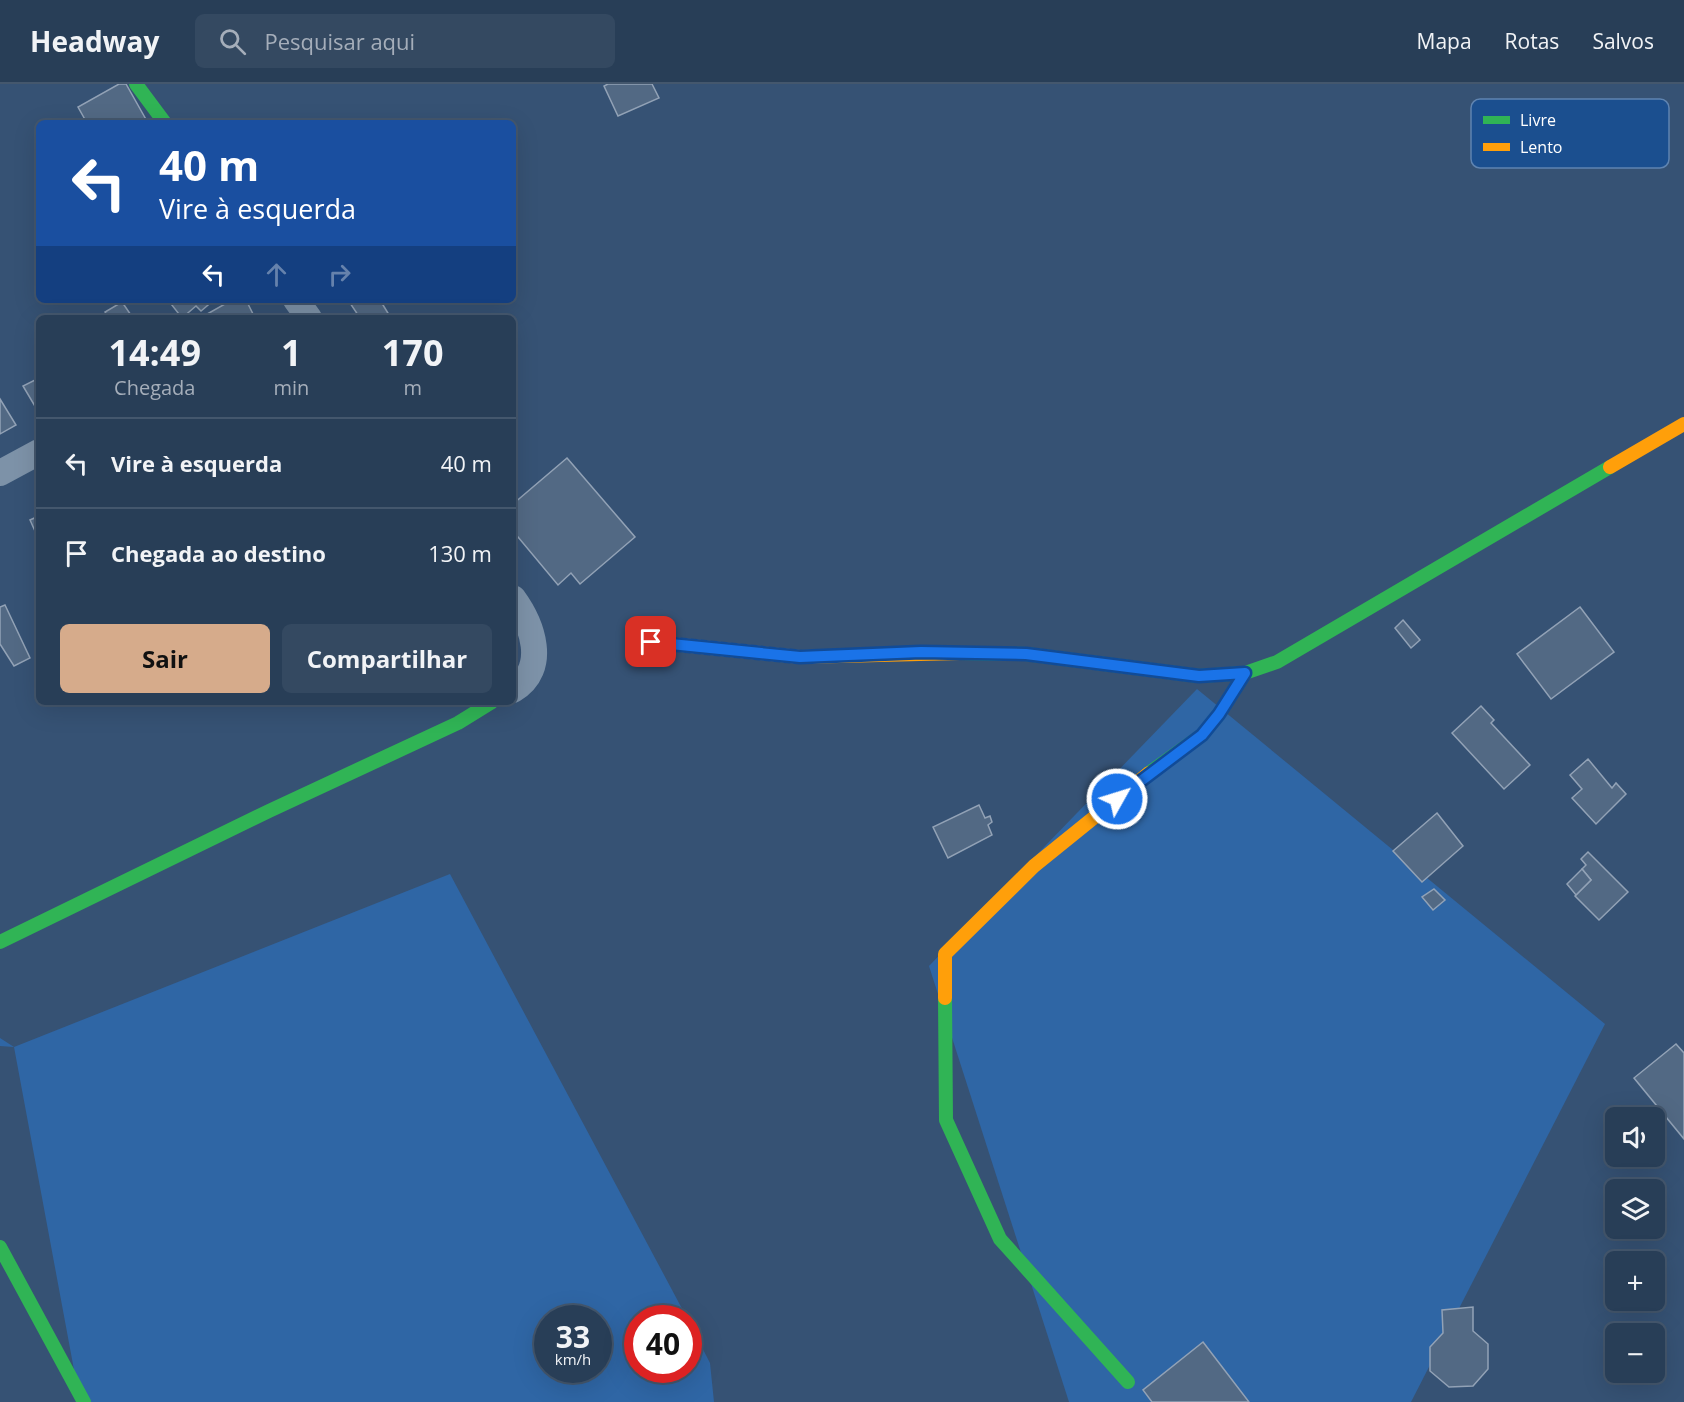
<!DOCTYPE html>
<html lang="pt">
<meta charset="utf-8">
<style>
body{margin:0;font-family:"Open Sans",sans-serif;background:#344961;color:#f1f3f6;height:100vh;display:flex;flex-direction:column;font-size:22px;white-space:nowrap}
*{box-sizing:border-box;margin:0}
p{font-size:20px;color:#a5aeba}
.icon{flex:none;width:33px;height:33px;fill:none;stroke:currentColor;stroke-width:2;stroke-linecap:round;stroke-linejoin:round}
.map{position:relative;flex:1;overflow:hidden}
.drawer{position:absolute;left:36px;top:231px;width:480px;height:390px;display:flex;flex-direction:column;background:#283e57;border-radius:9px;box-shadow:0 6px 24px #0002,0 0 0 2px #44576d}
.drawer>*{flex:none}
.top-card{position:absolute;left:36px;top:36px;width:480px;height:183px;border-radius:9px;box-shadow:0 6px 24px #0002,0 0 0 2px #44576d;background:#1a4fa0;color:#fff;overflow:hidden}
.fabs{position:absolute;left:1605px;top:1023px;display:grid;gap:12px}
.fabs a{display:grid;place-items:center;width:60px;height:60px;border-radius:9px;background:#283e57;box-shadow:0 6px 24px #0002,0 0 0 2px #44576d;font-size:30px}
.speed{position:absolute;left:534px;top:1221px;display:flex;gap:12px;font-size:30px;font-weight:700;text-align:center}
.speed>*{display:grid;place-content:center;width:78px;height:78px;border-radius:50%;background:#283e57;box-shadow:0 6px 24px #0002,0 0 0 2px #44576d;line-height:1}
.speed small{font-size:15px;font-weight:400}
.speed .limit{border:9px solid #d22;background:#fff;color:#111}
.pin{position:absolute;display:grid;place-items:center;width:51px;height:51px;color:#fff;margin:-26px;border-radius:12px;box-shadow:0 3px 9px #0006}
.me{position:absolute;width:66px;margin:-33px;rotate:51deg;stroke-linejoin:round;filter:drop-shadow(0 0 4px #0008)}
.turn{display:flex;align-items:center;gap:21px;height:126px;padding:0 24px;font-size:27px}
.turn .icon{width:78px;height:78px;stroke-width:2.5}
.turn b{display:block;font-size:42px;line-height:51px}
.lanes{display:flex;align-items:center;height:57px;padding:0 24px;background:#0003;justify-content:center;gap:30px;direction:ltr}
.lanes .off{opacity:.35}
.eta{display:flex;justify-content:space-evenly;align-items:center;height:102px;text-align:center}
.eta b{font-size:36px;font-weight:700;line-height:42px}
.action{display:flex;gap:12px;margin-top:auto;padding:12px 24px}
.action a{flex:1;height:69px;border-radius:9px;background:#d6ab8b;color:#111;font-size:24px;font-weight:700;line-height:69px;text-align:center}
.action a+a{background:#344961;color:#f1f3f6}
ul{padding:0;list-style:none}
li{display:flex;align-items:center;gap:18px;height:90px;padding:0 24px;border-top:2px solid #44576d}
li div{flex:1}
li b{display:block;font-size:22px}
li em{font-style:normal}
header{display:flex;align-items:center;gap:36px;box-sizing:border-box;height:84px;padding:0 30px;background:#283e57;border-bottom:2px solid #44576d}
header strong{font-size:28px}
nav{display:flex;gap:33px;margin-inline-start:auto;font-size:21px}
.search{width:420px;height:54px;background:#344961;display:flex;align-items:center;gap:15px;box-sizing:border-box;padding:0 21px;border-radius:9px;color:#a5aeba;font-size:22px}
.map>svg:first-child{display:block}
.green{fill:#2f66a5;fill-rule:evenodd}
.building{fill:#526984;stroke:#92a2b6;stroke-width:1.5}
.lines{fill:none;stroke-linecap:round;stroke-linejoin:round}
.street{stroke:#7d92a8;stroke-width:26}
.fast{stroke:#30b455;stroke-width:14}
.slow{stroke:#ff9f0a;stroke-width:14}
.route-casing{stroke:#114b97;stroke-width:15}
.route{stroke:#1a73e8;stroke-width:10}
.key{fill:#1b4f8f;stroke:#5f84b1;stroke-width:1.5}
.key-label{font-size:16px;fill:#fff}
</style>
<header>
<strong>Headway</strong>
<div class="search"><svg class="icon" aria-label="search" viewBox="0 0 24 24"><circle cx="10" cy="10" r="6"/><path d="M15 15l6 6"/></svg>Pesquisar aqui</div>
<nav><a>Mapa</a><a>Rotas</a><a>Salvos</a></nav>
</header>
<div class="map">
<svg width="1684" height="1318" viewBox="0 0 1684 1318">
<rect width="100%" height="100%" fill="#365274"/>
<!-- green -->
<g class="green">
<polygon points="1197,605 1605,940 1411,1318 1069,1318 929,882"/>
<path d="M450,790L687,1234H638V1286H688L689,1238L710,1279L714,1318H80L14,963L0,962V954L14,963ZM548,1234H598V1286H548Z"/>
</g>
<!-- building -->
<g class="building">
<polygon points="119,0 126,0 148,39 87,39 78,23"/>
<polygon points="608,0 652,0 659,14 618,32 604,2"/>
<polygon points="168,216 214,216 201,227 196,222 182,234"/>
<polygon points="232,216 246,216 255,234 200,234"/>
<polygon points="348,216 388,216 383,221 391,234 360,234"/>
<polygon points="122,218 133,234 109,234 105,228"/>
<polygon points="39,294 39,329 23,302"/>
<polygon points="0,315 16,341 0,350"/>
<polygon points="567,374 635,453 580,500 571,489 558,501 513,447 515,435 513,420"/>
<polygon points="39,432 39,456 30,436"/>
<polygon points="5,521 30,574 14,582 0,560 0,523"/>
<polygon points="1580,523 1614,568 1551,615 1517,570"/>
<polygon points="1403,536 1420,556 1411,564 1395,544"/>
<polygon points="1481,622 1494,636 1491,639 1530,681 1504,705 1452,649"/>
<polygon points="1588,675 1612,704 1616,699 1626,710 1596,740 1572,714 1582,705 1570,691"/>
<polygon points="979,721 985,734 990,732 992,738 988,741 992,751 948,774 933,743"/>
<polygon points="1437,729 1463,762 1422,798 1393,767"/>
<polygon points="1588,768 1628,808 1599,836 1575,812 1591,796 1582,785 1586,781 1581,775"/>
<polygon points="1582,785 1591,796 1576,811 1567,800"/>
<polygon points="1434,805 1445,816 1433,826 1422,813"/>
<polygon points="1676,960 1684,969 1684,1055 1634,994"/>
<polygon points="1473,1223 1473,1247 1488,1260 1488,1285 1473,1302 1449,1303 1430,1287 1430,1263 1443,1249 1442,1226"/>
<polygon points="1203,1258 1249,1318 1152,1318 1143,1306"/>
</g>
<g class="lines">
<!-- street -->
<g class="street">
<polyline points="296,216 309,234"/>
<polyline points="0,389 39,368"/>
<path d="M513,514C532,540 549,584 513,606"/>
</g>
<!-- fast -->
<g class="fast">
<polyline points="136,0 165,39"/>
<polyline points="960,569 1026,570 1199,592 1245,589 1277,578 1610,383"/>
<polyline points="1149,689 1202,651 1219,630 1245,589"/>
<polyline points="0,858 269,727 458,639 492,618"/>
<polyline points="945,914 946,1036 1000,1155 1128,1298"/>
<polyline points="0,1163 84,1318"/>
</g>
<!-- slow -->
<g class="slow">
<polyline points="1610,383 1684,340"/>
<polyline points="651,558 800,573 960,569"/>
<polyline points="945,914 945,870 1034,782 1149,689"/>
</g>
</g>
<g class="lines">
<defs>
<polyline id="route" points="651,558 800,573 921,568 1026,570 1199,592 1245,589 1219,630 1202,651 1117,715"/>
</defs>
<!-- route casing -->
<use href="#route" class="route-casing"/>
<!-- route -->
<use href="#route" class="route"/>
</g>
<!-- legend -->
<rect x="1471" y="15" width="198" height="69" rx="9" class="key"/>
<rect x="1483" y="32" width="27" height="8" fill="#30b455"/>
<rect x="1483" y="59" width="27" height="8" fill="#ff9f0a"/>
<g class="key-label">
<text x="1520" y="42">Livre</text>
<text x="1520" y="69">Lento</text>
</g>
</svg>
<div class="fabs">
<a><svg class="icon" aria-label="sound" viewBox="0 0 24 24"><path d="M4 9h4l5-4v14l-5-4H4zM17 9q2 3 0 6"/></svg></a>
<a><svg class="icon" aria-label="layers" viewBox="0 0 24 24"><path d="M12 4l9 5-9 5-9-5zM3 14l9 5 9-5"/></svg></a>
<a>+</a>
<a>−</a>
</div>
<div class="speed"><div>33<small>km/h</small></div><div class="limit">40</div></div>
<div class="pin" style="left:651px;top:558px;background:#d93025"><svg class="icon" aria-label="arrive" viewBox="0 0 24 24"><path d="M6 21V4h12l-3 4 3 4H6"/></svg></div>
<svg class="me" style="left:1117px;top:715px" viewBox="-20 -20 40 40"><circle r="17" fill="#1a73e8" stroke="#fff" stroke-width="3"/><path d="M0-11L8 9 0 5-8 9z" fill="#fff"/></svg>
<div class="top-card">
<div class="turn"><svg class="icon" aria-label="left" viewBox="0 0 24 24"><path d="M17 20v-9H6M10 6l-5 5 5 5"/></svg><div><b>40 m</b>Vire à esquerda</div></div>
<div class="lanes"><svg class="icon" aria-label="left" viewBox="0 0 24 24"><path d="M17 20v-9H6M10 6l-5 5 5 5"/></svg><svg class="icon off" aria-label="ahead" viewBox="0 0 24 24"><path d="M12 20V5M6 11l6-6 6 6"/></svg><svg class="icon off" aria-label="right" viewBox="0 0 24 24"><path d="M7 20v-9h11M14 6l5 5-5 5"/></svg></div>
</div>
<section class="drawer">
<div class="eta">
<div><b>14:49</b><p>Chegada</p></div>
<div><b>1</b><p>min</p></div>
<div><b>170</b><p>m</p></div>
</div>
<ul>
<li><svg class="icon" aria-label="left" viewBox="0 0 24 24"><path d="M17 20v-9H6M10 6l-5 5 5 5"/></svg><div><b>Vire à esquerda</b></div><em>40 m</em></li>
<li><svg class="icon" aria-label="arrive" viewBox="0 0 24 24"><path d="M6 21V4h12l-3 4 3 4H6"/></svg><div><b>Chegada ao destino</b></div><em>130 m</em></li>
</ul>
<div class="action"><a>Sair</a><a>Compartilhar</a></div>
</section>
</div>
